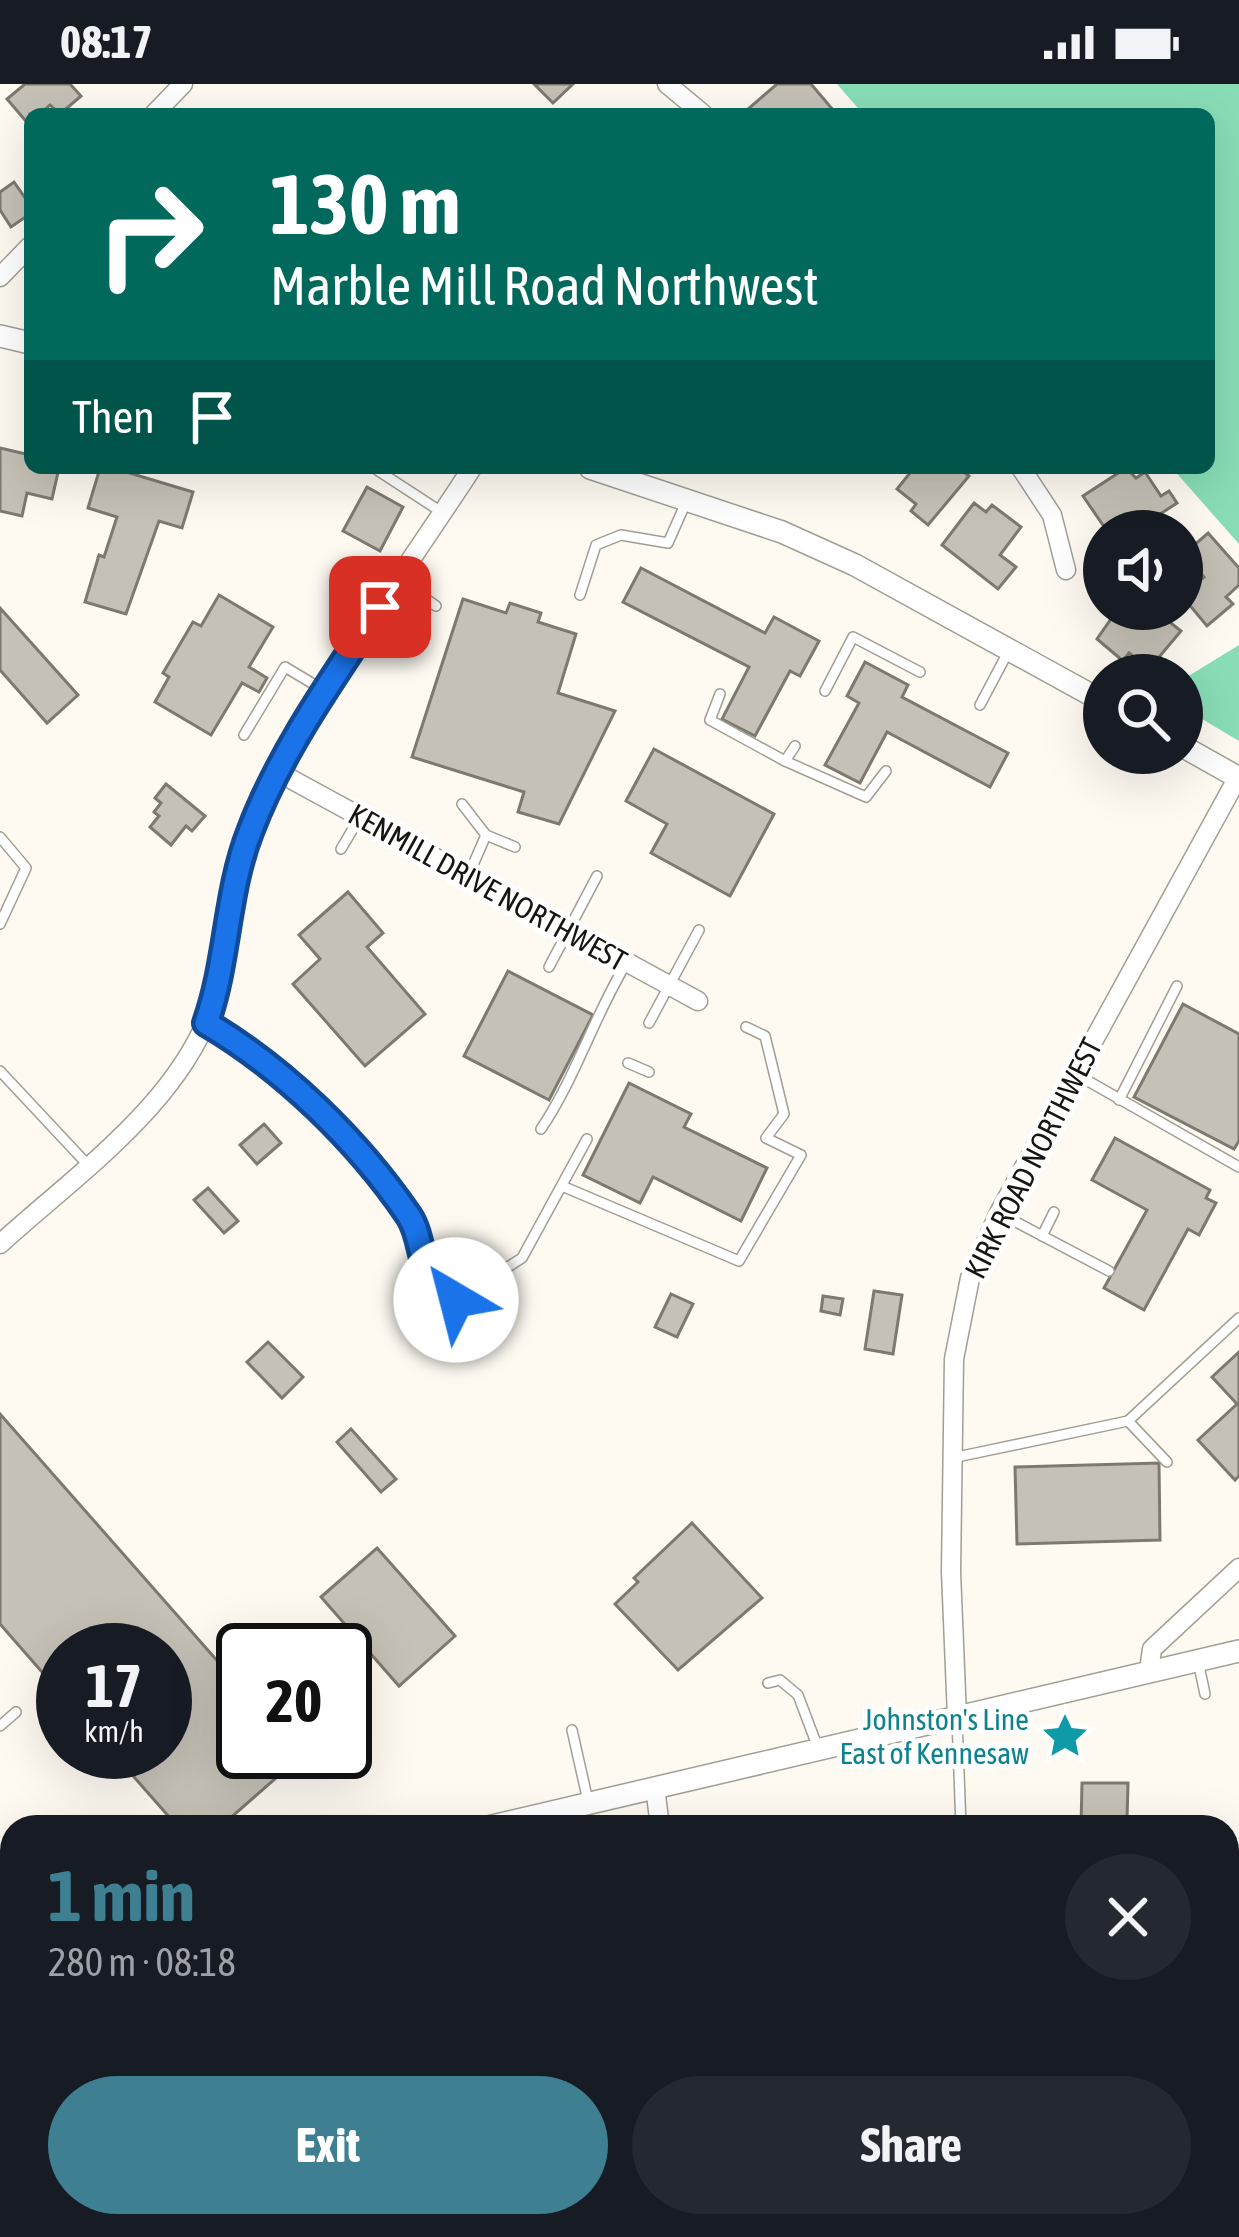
<!DOCTYPE html>
<meta charset="utf-8">
<style>
body{margin:0;font-family:"Asap Condensed",sans-serif;background:#242831;color:#f1f3f6;height:100vh;display:flex;flex-direction:column;font-size:45px;white-space:nowrap}
*{box-sizing:border-box;margin:0}
p{font-size:39px;color:#9ea1a6}
.icon{flex:none;width:66px;height:66px;fill:none;stroke:currentColor;stroke-width:2;stroke-linecap:round;stroke-linejoin:round}
.map{position:relative;flex:1;overflow:hidden}
.details{position:absolute;left:0px;top:1731px;width:1239px;height:423px;display:flex;flex-direction:column;background:#171b24;border-radius:36px 36px 0 0;box-shadow:0 12px 48px #0002}
.details>*{flex:none}
.top-card{position:absolute;left:24px;top:24px;width:1191px;height:366px;border-radius:18px;box-shadow:0 12px 48px #0002;background:#00695c;color:#fff;overflow:hidden}
.controls{position:absolute;left:1083px;top:426px;display:grid;gap:24px}
.controls a{display:grid;place-items:center;width:120px;height:120px;border-radius:50%;background:#171b24;box-shadow:0 12px 48px #0002;font-size:60px}
.speed{position:absolute;left:36px;top:1539px;display:flex;gap:24px;font-size:60px;font-weight:700;text-align:center}
.speed>*{display:grid;place-content:center;width:156px;height:156px;border-radius:50%;background:#171b24;box-shadow:0 12px 48px #0002;line-height:1}
.speed small{font-size:30px;font-weight:400}
.speed .limit{border:6px solid #111;border-radius:18px;background:#fff;color:#111}
.pin{position:absolute;display:grid;place-items:center;width:102px;height:102px;color:#fff;margin:-51px;border-radius:24px;box-shadow:0 6px 18px #0006}
.me{position:absolute;width:132px;margin:-66px;rotate:323deg;stroke-linejoin:round;filter:drop-shadow(0 0 9px #0008)}
.turn{display:flex;align-items:center;gap:42px;height:252px;padding:0 48px;font-size:54px}
.turn .icon{width:156px;height:156px;stroke-width:2.5}
.turn b{display:block;font-size:84px;line-height:102px}
.then{display:flex;align-items:center;height:114px;padding:0 48px;background:#0003;gap:24px;font-size:45px}
.round{display:grid;place-items:center;flex:none;width:126px;height:126px;border-radius:63px;background:#242831}
.headline{display:flex;align-items:center;justify-content:space-between;height:204px;padding:0 48px}
h1{font-size:72px;font-weight:700;line-height:90px;color:#3e8091}
.cta{display:flex;gap:24px;margin-top:auto;padding:24px 48px}
.cta a{flex:1;height:138px;border-radius:72px;background:#3e8091;color:#fff;font-size:48px;font-weight:700;line-height:138px;text-align:center}
.cta a+a{background:#242831;color:#f1f3f6}
.status{display:flex;justify-content:space-between;align-items:center;height:84px;padding:0 60px;background:#171b24;direction:ltr}
.status svg{height:33px;fill:currentColor}
.map>svg:first-child{display:block}
.green{fill:#88ddb6}
.building{fill:#c5c1b6;stroke:#7e7970;stroke-width:3}
.lines{fill:none;stroke-linecap:round;stroke-linejoin:round}
.service-casing{stroke:#a29e94;stroke-width:12}
.minor-casing{stroke:#a29e94;stroke-width:21}
.tertiary-casing{stroke:#a29e94;stroke-width:24}
.service{stroke:#fff;stroke-width:9}
.minor{stroke:#fff;stroke-width:18}
.tertiary{stroke:#fff;stroke-width:21}
.route-casing{stroke:#114b97;stroke-width:30}
.route{stroke:#1a73e8;stroke-width:21}
.labels{text-anchor:middle;dominant-baseline:central;stroke-width:10;stroke-linejoin:round;paint-order:stroke}
.street-label{font-size:30px;fill:#161511;stroke:#fff}
.culture-label{font-size:30px;fill:#0d838f;stroke:#fff;text-anchor:end}
</style>
<div class="status"><b>08:17</b><svg viewBox="0 0 49 12"><path d="M0 12V9h3v3zM5 12V6h3v6zM10 12V3h3v9zM15 12V0h3v12zM26 1h20v11H26zM47 4h2v5h-2z"/></svg></div>
<div class="map">
<svg width="1239" height="2153" viewBox="0 0 1239 2153">
<rect width="100%" height="100%" fill="#fefaf2"/>
<!-- green -->
<g class="green">
<polygon points="837,0 1239,0 1239,460 1172,384 1209,384 1209,30 863,30"/>
<polygon points="1239,561 1239,657 1182,623 1182,596"/>
<polygon points="12,2004 12,2142 214,2142 211,2153 0,2153 0,2014"/>
</g>
<!-- building -->
<g class="building">
<polygon points="25,0 70,0 81,12 60,30 50,21 40,30 30,30 30,42 7,15"/>
<polygon points="534,0 573,0 553,19"/>
<polygon points="777,0 811,0 834,27 753,30 748,25"/>
<polygon points="14,98 30,121 30,130 11,143 0,126 0,108"/>
<polygon points="0,364 30,371 30,384 59,384 52,415 27,409 22,432 0,427"/>
<polygon points="100,384 113,384 193,408 182,444 159,437 126,530 85,518 99,471 104,473 117,433 88,424"/>
<polygon points="914,384 959,384 969,392 928,441 911,427 916,420 897,405"/>
<polygon points="1126,384 1136,394 1145,388 1161,412 1169,407 1177,419 1136,446 1128,434 1107,447 1083,412"/>
<polygon points="367,403 403,423 380,467 343,447"/>
<polygon points="974,419 986,428 992,421 1021,443 1000,471 1016,483 998,505 942,461"/>
<polygon points="1208,449 1239,484 1239,501 1226,513 1233,520 1207,542 1182,512 1204,493 1184,470"/>
<polygon points="641,484 765,549 774,533 819,557 800,592 790,587 755,652 722,635 749,583 623,518"/>
<polygon points="219,511 273,543 249,583 267,594 259,608 242,599 211,651 155,618 169,593 163,589 193,538 201,542"/>
<polygon points="463,515 506,529 510,519 541,529 538,538 576,550 558,609 615,627 559,740 518,728 524,708 412,673"/>
<polygon points="0,524 78,611 47,639 0,586"/>
<polygon points="1118,525 1168,525 1162,532 1181,547 1149,585 1129,569 1123,577 1097,555"/>
<polygon points="865,578 908,601 902,613 1008,669 990,703 887,648 860,699 825,681 859,619 847,612"/>
<polygon points="654,665 774,730 730,812 651,769 667,740 626,717"/>
<polygon points="166,700 205,732 192,747 186,742 171,761 150,743 159,732 154,728 161,719 155,714"/>
<polygon points="348,808 383,849 367,863 425,930 365,982 293,900 320,875 299,851"/>
<polygon points="508,887 593,931 549,1016 464,972"/>
<polygon points="1183,920 1239,950 1239,1057 1234,1065 1134,1013"/>
<polygon points="629,999 691,1030 684,1043 767,1084 741,1137 653,1093 640,1119 583,1091"/>
<polygon points="264,1040 281,1059 257,1080 240,1061"/>
<polygon points="1115,1054 1210,1106 1206,1114 1216,1119 1199,1151 1188,1145 1144,1226 1104,1204 1147,1126 1092,1096"/>
<polygon points="208,1104 238,1137 224,1149 194,1116"/>
<polygon points="874,1207 902,1211 893,1270 865,1265"/>
<polygon points="671,1210 693,1220 677,1253 655,1243"/>
<polygon points="823,1212 843,1215 840,1231 821,1227"/>
<polygon points="268,1258 303,1293 282,1314 247,1278"/>
<polygon points="1239,1268 1239,1392 1235,1396 1198,1356 1237,1320 1212,1293"/>
<polygon points="0,1330 243,1606 243,1668 297,1668 301,1672 227,1737 213,1743 178,1743 112,1668 165,1668 165,1566 63,1566 63,1612 0,1540"/>
<polygon points="351,1345 396,1395 381,1408 337,1358"/>
<polygon points="1159,1379 1160,1456 1017,1460 1015,1383"/>
<polygon points="692,1439 762,1514 678,1586 615,1520 638,1498 634,1494"/>
<polygon points="377,1464 455,1552 399,1602 321,1513"/>
<polygon points="1082,1699 1128,1699 1127,1736 1174,1736 1174,1743 1081,1743"/>
<rect x="921" y="2142" width="28" height="11"/>
<rect x="987" y="2142" width="55" height="11"/>
<rect x="1106" y="2142" width="50" height="11"/>
</g>
<g class="lines">
<defs>
<g id="service">
<polyline points="377,386 443,429"/>
<polyline points="398,495 436,522"/>
<polyline points="580,511 596,461 621,451 668,459 687,416"/>
<polyline points="825,607 853,553 920,588"/>
<polyline points="720,610 710,636 785,677 795,662"/>
<polyline points="980,621 1008,568"/>
<polyline points="244,651 285,583 325,607"/>
<polyline points="785,677 866,713 886,687"/>
<polyline points="462,720 486,751 515,763"/>
<polyline points="0,753 26,784 0,840"/>
<polyline points="341,765 360,733"/>
<polyline points="469,790 486,751"/>
<polyline points="549,883 597,792"/>
<path d="M206,939C283,985 358,1057 408,1132C427,1159 417,1207 456,1216L522,1174L587,1055"/>
<polyline points="649,939 699,846"/>
<polyline points="628,979 649,988"/>
<polyline points="0,987 87,1080"/>
<polyline points="1074,989 1239,1083"/>
<polyline points="1119,1016 1177,902"/>
<path d="M541,1045C576,993 594,932 627,878"/>
<polyline points="562,1102 739,1177 801,1071 766,1054 784,1030 765,952 746,943"/>
<polyline points="999,1129 1109,1187"/>
<polyline points="1042,1152 1054,1128"/>
<polyline points="1128,1337 1239,1234"/>
<polyline points="952,1374 1128,1337 1167,1378"/>
<polyline points="1198,1577 1205,1610"/>
<polyline points="768,1599 780,1596 798,1611 818,1664"/>
<polyline points="957,1635 961,1743"/>
<polyline points="0,1642 16,1628"/>
<polyline points="572,1646 588,1717"/>
<polyline points="1227,2027 1239,2028"/>
<polyline points="673,2142 679,2153"/>
<polyline points="779,2142 779,2153"/>
<polyline points="1167,2142 1168,2153"/>
<polyline points="621,2145 651,2142"/>
<polyline points="439,2153 526,2149"/>
<polyline points="863,2153 863,2142"/>
<polyline points="1053,2153 1054,2142"/>
<polyline points="1236,2153 1239,2136"/>
</g>
<g id="minor">
<polyline points="667,0 703,30"/>
<polyline points="154,30 183,0"/>
<polyline points="0,193 30,162"/>
<polyline points="1021,384 1052,431 1066,486"/>
<polyline points="278,688 698,917"/>
<path d="M0,1160C80,1087 185,1017 217,909C235,847 233,783 261,724C318,603 400,495 472,384"/>
<polyline points="1149,1587 1152,1565 1239,1484"/>
<polyline points="957,1633 951,1488 954,1275 970,1194 999,1129 1238,693"/>
<polyline points="655,1703 660,1743"/>
<polyline points="647,2153 649,2142"/>
</g>
<g id="tertiary">
<polyline points="0,252 30,259"/>
<polyline points="590,384 782,448 855,481 1104,618"/>
<polyline points="1182,662 1239,694"/>
<polyline points="488,1743 1239,1567"/>
<polyline points="0,1975 12,1965"/>
</g>
</defs>
<!-- service casing -->
<use href="#service" class="service-casing"/>
<!-- minor casing -->
<use href="#minor" class="minor-casing"/>
<!-- tertiary casing -->
<use href="#tertiary" class="tertiary-casing"/>
<!-- service -->
<use href="#service" class="service"/>
<!-- minor -->
<use href="#minor" class="minor"/>
<!-- tertiary -->
<use href="#tertiary" class="tertiary"/>
</g>
<g class="lines">
<defs>
<path id="route" d="M380,523C333,594 280,668 250,748C226,809 228,878 206,939C283,984 358,1057 409,1132C427,1159 417,1207 456,1216"/>
</defs>
<!-- route casing -->
<use href="#route" class="route-casing"/>
<!-- route -->
<use href="#route" class="route"/>
</g>
<!-- icons -->
<defs>
<symbol id="sight-bare" viewBox="-9 -9 18 18"><path d="M0-6L1.8-2.2L6-1.7L2.9 1.2L3.7 5.4L0 3.3L-3.7 5.4L-2.9 1.2L-6-1.7L-1.8-2.2Z" fill="#0f9aa8" stroke="#fff" stroke-width="2.5" paint-order="stroke"/></symbol>
</defs>
<g fill-rule="evenodd">
<use href="#sight-bare" x="1032" y="1619" width="66" height="66"/>
</g>
<g class="labels">
<!-- street labels -->
<g class="street-label">
<text transform="translate(488 803) rotate(29)">KENMILL DRIVE NORTHWEST</text>
<text transform="translate(1033 1074) rotate(-63)">KIRK ROAD NORTHWEST</text>
</g>
<!-- culture labels -->
<g class="culture-label">
<text x="1029" y="1635">Johnston's Line<tspan x="1029" dy="34">East of Kennesaw</tspan></text>
</g>
</g>
</svg>
<div class="controls">
<a><svg class="icon" aria-label="sound" viewBox="0 0 24 24"><path d="M4 9h4l5-4v14l-5-4H4zM17 9q2 3 0 6"/></svg></a>
<a><svg class="icon" aria-label="search" viewBox="0 0 24 24"><circle cx="10" cy="10" r="6"/><path d="M15 15l6 6"/></svg></a>
</div>
<div class="speed"><div>17<small>km/h</small></div><div class="limit">20</div></div>
<div class="pin" style="left:380px;top:523px;background:#d93025"><svg class="icon" aria-label="arrive" viewBox="0 0 24 24"><path d="M6 21V4h12l-3 4 3 4H6"/></svg></div>
<svg class="me" style="left:456px;top:1216px" viewBox="-20 -20 40 40"><circle r="19" fill="#fff"/><path d="M0-13L10 11 0 6-10 11z" fill="#1a73e8"/></svg>
<div class="top-card">
<div class="turn"><svg class="icon" aria-label="right" viewBox="0 0 24 24"><path d="M7 20v-9h11M14 6l5 5-5 5"/></svg><div><b>130 m</b>Marble Mill Road Northwest</div></div>
<div class="then">Then<svg class="icon" aria-label="arrive" viewBox="0 0 24 24"><path d="M6 21V4h12l-3 4 3 4H6"/></svg></div>
</div>
<section class="details">
<div class="headline"><div><h1>1 min</h1><p>280 m · 08:18</p></div><a class="round"><svg class="icon" aria-label="close" viewBox="0 0 24 24"><path d="M6 6l12 12M18 6L6 18"/></svg></a></div>
<div class="cta"><a>Exit</a><a>Share</a></div>
</section>
</div>
